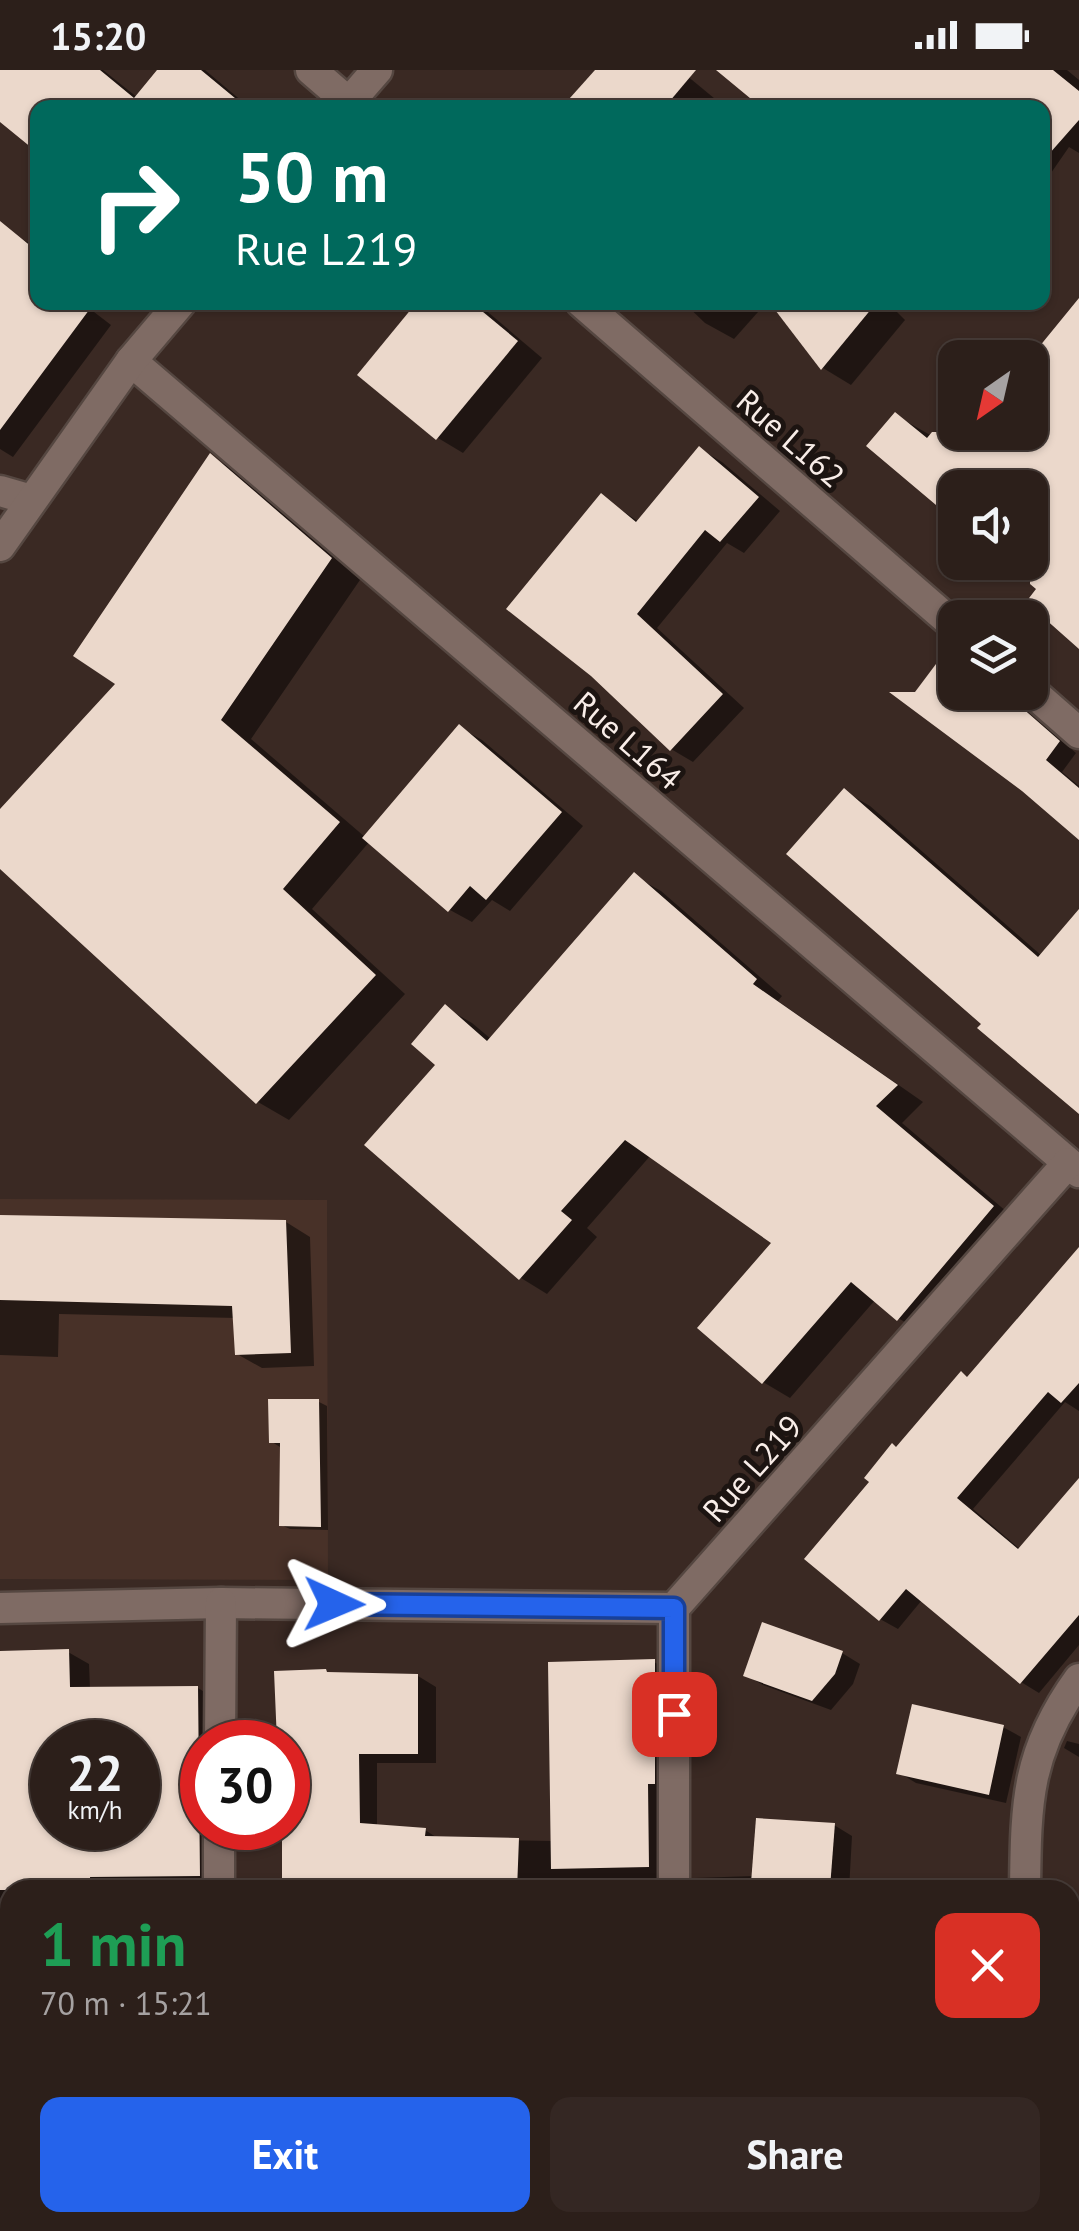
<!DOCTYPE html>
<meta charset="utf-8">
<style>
body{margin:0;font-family:"PT Sans",sans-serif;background:#342723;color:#f1f3f6;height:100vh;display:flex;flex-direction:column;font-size:38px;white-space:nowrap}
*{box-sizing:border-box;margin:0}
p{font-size:32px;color:#a6a2a2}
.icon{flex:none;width:55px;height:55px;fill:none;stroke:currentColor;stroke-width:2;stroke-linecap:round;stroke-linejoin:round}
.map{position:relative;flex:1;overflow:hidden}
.details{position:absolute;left:0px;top:1810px;width:1080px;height:352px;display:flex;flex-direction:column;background:#2c1f1a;border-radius:30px 30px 0 0;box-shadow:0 2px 8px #0004,0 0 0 2px #483d39}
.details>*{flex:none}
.banner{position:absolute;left:30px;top:30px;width:1020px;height:210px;border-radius:20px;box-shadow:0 2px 8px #0004,0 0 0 2px #483d39;background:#00695c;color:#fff;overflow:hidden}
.needle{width:65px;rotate:214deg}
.tools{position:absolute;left:938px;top:270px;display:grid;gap:20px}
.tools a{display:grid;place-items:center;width:110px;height:110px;border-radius:20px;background:#2c1f1a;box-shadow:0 2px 8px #0004,0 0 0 2px #483d39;font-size:50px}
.speed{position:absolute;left:30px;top:1650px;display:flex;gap:20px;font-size:50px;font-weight:700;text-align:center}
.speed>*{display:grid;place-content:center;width:130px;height:130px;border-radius:50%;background:#2c1f1a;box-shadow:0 2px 8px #0004,0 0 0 2px #483d39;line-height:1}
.speed small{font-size:25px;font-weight:400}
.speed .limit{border:15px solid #d22;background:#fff;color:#111}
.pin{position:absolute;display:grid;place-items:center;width:85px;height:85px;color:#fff;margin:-42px;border-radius:20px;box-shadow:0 5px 15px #0006}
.me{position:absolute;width:110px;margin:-55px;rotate:91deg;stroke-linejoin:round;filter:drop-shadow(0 0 8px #0008)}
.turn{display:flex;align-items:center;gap:35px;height:210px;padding:0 40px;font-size:45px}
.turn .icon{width:130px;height:130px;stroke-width:2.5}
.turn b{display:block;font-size:70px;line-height:85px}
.round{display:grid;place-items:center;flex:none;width:105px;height:105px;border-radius:20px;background:#342723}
.summary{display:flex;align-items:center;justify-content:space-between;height:170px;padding:0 40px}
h1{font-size:60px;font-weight:800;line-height:75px;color:#1e9e55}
.cta{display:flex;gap:20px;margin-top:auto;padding:20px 40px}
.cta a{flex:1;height:115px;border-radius:20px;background:#2563eb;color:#fff;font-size:40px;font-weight:800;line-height:115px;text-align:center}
.cta a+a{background:#342723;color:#f1f3f6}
.status{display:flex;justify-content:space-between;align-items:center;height:70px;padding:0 50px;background:#2c1f1a;direction:ltr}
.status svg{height:28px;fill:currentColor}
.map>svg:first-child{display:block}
.built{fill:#483128}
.shadow{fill:#0007;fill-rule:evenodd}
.building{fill:#ebd8cb;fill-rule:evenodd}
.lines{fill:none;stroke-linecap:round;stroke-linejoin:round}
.minor-casing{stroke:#554741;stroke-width:35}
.minor{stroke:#7f6b64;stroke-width:30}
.route-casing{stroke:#184099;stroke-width:25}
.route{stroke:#2563eb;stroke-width:18}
.labels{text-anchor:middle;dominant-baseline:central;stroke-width:10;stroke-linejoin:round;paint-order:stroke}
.street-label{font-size:32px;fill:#f8ede8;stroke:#1c1411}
</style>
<div class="status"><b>15:20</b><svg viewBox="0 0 49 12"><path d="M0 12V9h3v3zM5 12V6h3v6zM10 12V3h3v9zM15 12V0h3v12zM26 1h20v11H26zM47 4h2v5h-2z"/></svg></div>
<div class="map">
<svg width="1079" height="2161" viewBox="0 0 1079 2161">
<rect width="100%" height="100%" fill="#3a2923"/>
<!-- built -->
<polygon class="built" points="0,1129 327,1130 328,1510 0,1509"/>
<!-- shadow -->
<g class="shadow">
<polygon points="0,0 103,0 138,28 161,0 205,0 250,38 38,38 0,49"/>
<polygon points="599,0 680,0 726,38 565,38"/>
<polygon points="774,0 1067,0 1079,10 1079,83 1069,77 1042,116 1042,38"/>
<polygon points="8,160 38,179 38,232 81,232 111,255 13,387 0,379 0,170"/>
<polygon points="420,232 476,232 542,288 463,383 438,368 361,304"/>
<polygon points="683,232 767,232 734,269 705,253"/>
<polygon points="772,232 887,232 905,250 851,315 823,298"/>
<polygon points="1079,261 1079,576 1040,519 1008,492 1030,492 1030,418 955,418 955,447 895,345 932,366 955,339 955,362 1030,362 1030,292"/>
<polygon points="700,379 722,392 780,441 744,483 727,473 657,558 744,638 693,692 671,679 602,427 639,452"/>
<polygon points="211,387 242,404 362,507 251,669 365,767 459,657 482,670 583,756 510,841 492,830 472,852 450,840 370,771 312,839 405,924 289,1050 258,1032 0,796 0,743 119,614"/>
<polygon points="955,588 955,622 1004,622 1076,683 1062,702 1079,716 1079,766 1024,719 909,634"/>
<polygon points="844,721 870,736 1042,886 1079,842 1079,1037 984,954"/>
<polygon points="634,806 661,821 782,926 778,931 923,1032 902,1053 1020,1153 925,1264 898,1248 876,1229 790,1328 763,1312 775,1173 651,1085 587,1158 597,1167 547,1224 521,1208 439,994 446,938 472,953 491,969"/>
<polygon points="0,1148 286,1152 310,1167 314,1296 262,1298 237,1284 236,1248 59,1244 58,1287 0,1285"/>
<polygon points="1079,1179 1079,1341 1065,1332 973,1439 1021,1480 1079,1436 1079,1575 1039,1623 1021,1612 922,1530 898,1559 880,1549 897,1379 969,1309"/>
<polygon points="319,1332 327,1336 328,1460 290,1459 281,1455 280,1377 272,1372"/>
<polygon points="764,1555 842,1583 860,1594 853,1614 831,1640 763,1615 746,1605"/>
<path d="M68,1582L89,1594L90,1619L198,1618L219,1631V1672H202V1758H220L221,1820H10V2152L199,2153L93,2154V2161H0V1584ZM52,1672H138V1758H52Z"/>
<polygon points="654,1592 673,1603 672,1820 285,1820 288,1672 280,1672 277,1604 418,1606 436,1617 436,1693 377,1693 377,1757 425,1760 439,1769 552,1771"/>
<polygon points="1003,1657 1021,1667 1006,1733 916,1713 898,1702"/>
<polygon points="1067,1671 1079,1674 1079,1687 1064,1678"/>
<polygon points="834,1755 852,1766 849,1820 693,1820 695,1808 754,1806"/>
<polygon points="282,2152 671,2152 670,2161 282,2161"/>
<rect x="751" y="2152" width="252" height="9"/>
</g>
<!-- building -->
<g class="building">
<polygon points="0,0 100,0 134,28 157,0 201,0 247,38 38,38 38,83 0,52"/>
<polygon points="595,0 696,0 664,38 561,38"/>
<polygon points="716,0 1053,0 1079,21 1079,50 1042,92 1042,38 762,38"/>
<polygon points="0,151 38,182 38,232 95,232 0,360"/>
<polygon points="1079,228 1079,579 1026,532 1036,519 1030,514 1030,418 955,418 955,451 866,376 895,342 927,368 932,362 1030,362 1030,288"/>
<polygon points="417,232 471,232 518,271 436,370 357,305"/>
<polygon points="769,232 877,232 821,300"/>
<polygon points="699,376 759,427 720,472 705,460 637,544 723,624 670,681 591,606 506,539 601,423 636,452"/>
<polygon points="210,383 332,488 221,650 340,752 283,819 376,905 256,1034 0,799 0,739 115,614 73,586"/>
<polygon points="951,574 955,574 955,622 1004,622 1060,671 1046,690 1079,718 1079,770 1022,721 889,622 915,622"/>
<polygon points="459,654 562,742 486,830 470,816 448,842 362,768"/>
<polygon points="844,718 1038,887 1079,839 1079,1044 977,958 981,954 786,784"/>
<polygon points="634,802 757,909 753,914 898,1015 876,1036 994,1136 897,1251 851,1212 762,1314 697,1258 771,1173 625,1070 561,1141 572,1150 519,1210 364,1075 435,995 411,974 445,934 487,971"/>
<polygon points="0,1145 286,1150 291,1283 235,1285 232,1236 0,1230"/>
<polygon points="1079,1177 1079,1313 1061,1333 1048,1322 957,1428 1018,1479 1079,1408 1079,1545 1020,1614 906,1519 879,1551 804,1489 869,1412 864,1408 892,1373 896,1377 961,1301 967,1307"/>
<polygon points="268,1329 319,1329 321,1457 279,1456 280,1373 269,1373"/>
<polygon points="762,1552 843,1581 835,1604 812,1631 743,1606"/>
<path d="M69,1579L70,1617L198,1616L200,1806L90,1807L91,1820H0V1581ZM52,1672H138V1758H52Z"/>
<polygon points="655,1589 655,1714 648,1714 649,1797 551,1799 548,1592"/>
<polygon points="326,1599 327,1602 418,1604 418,1684 359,1684 360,1753 426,1758 425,1766 519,1768 517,1820 282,1820 282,1758 288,1758 288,1672 277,1672 274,1601"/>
<polygon points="912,1634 1004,1655 989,1725 896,1704"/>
<polygon points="756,1748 835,1753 830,1818 751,1813"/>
</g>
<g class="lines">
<defs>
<g id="minor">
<polyline points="311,0 355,38"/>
<polyline points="344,38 377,0"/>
<polyline points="581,232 955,556"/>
<polyline points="131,291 1079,1102"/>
<polyline points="0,421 31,430"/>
<polyline points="0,476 131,291 181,232"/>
<polyline points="1030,620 1079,663"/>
<polyline points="0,1538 221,1533 674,1538"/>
<polyline points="220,1672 221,1533"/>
<polyline points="219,1820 219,1758"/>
<polyline points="674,1820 674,1538 1068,1093"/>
<path d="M1025,1820C1026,1733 1026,1682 1079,1609"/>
<polyline points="675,2152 675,2161"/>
<polyline points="216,2161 216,2152"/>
<polyline points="1022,2161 1022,2152"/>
</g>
</defs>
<!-- minor casing -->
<use href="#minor" class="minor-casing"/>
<!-- minor -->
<use href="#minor" class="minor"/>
</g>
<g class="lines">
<defs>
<polyline id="route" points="334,1534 674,1538 674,1644"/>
</defs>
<!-- route casing -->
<use href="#route" class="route-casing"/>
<!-- route -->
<use href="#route" class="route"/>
</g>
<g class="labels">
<!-- street labels -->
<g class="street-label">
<text transform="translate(791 368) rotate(41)">Rue L162</text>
<text transform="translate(628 670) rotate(41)">Rue L164</text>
<text transform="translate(752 1398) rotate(-48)">Rue L219</text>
</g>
</g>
</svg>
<div class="tools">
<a><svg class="needle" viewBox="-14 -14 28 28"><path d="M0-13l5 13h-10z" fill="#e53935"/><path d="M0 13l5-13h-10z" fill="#a6a2a2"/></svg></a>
<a><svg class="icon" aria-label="sound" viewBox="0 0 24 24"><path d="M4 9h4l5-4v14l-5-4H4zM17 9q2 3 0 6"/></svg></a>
<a><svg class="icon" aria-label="layers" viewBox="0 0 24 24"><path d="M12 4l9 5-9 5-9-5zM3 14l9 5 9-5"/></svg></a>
</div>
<div class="speed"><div>22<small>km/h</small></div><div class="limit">30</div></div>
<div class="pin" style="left:674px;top:1644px;background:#d93025"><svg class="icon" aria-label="arrive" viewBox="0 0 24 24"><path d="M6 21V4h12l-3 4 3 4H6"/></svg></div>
<svg class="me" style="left:334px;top:1534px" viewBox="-20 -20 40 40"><path d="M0-17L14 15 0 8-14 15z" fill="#2563eb" stroke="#fff" stroke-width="4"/></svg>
<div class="banner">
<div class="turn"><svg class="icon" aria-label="right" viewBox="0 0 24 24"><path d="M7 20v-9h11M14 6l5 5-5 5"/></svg><div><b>50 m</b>Rue L219</div></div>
</div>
<section class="details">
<div class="summary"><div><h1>1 min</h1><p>70 m · 15:21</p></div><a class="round" style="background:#d93025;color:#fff"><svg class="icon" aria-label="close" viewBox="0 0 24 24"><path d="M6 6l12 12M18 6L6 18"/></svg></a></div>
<div class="cta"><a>Exit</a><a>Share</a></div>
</section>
</div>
